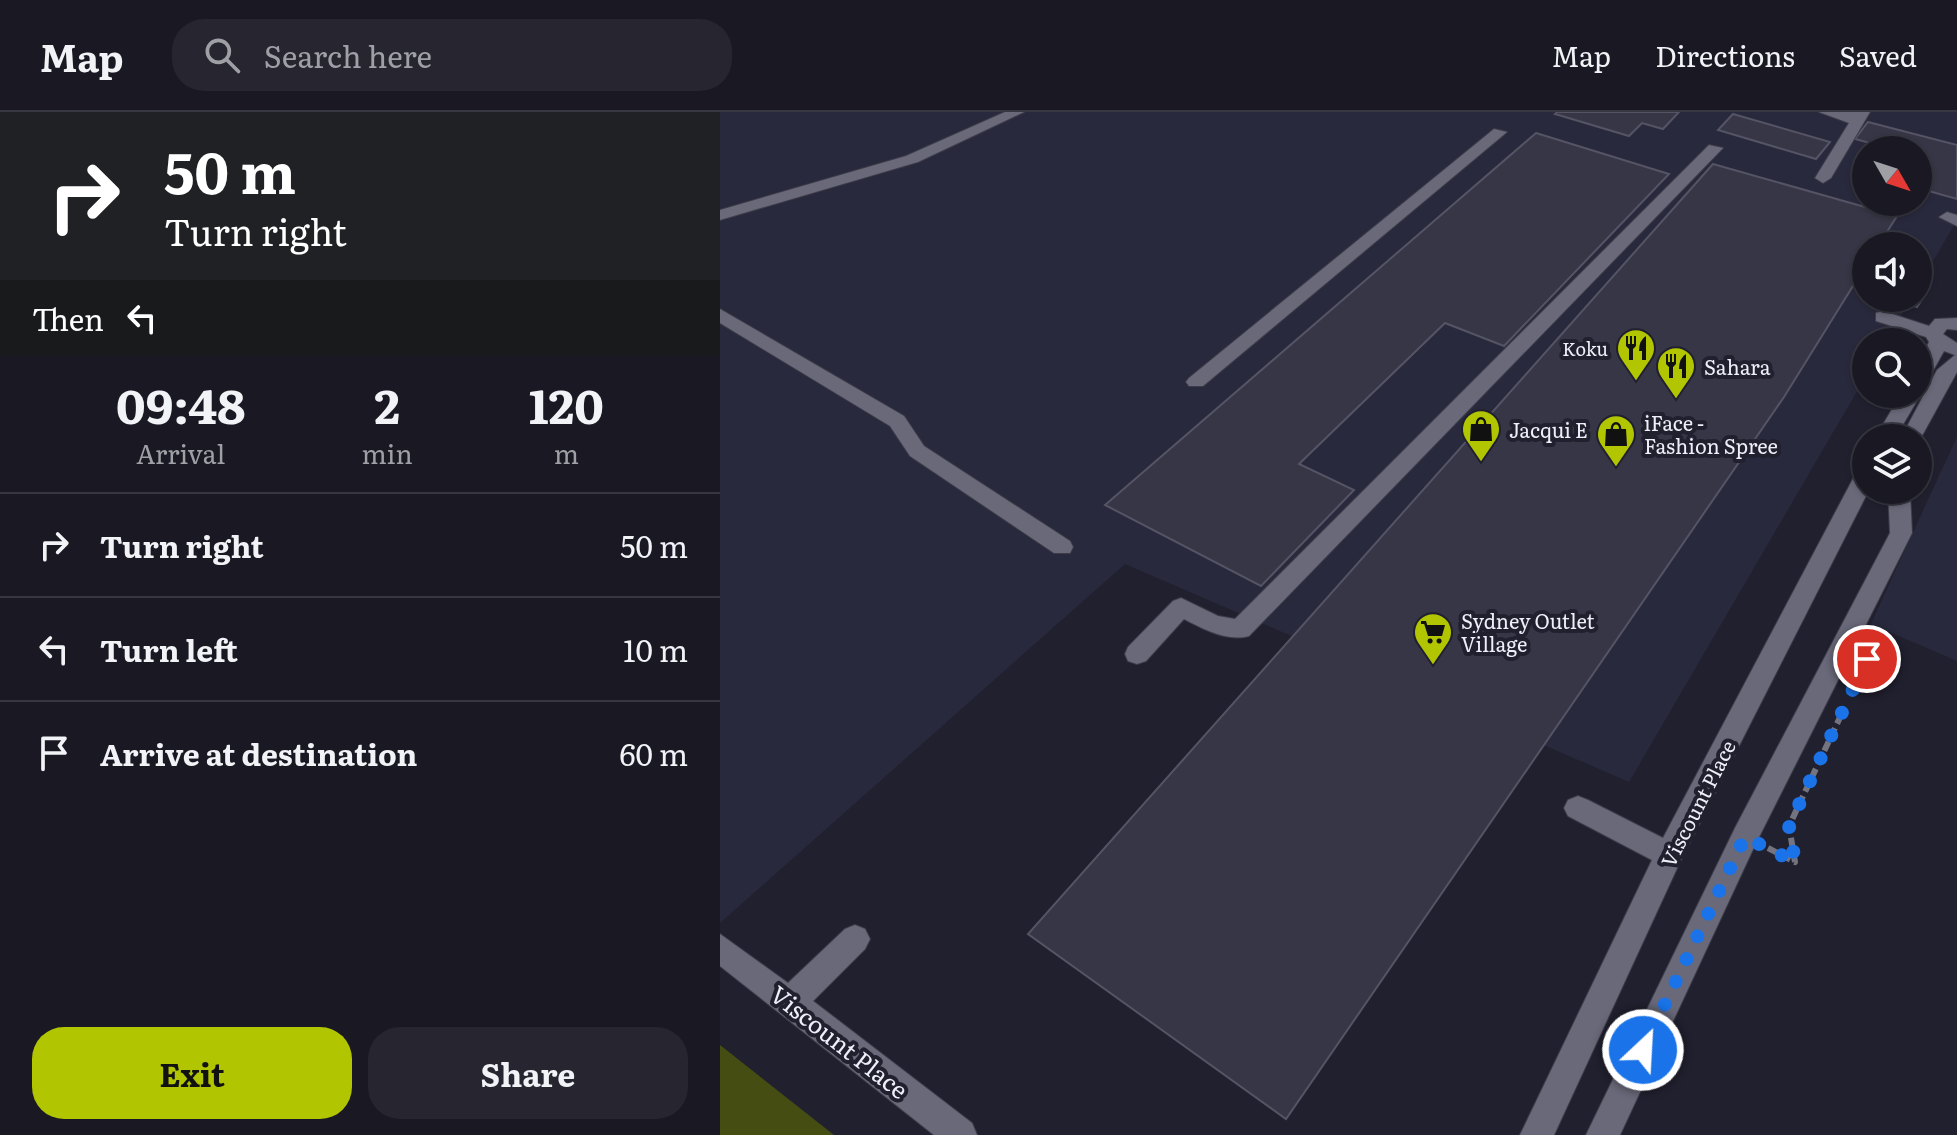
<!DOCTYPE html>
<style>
body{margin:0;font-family:Literata,serif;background:#262530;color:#f1f3f6;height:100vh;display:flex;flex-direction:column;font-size:30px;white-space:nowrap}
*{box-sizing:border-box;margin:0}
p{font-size:26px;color:#9fa0a6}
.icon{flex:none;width:44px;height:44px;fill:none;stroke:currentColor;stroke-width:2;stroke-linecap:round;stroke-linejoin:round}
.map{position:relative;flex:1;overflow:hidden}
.details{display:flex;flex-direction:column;background:#191823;width:720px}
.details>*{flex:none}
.hud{background:#202124;color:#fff;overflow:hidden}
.needle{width:52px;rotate:129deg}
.controls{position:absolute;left:1132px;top:24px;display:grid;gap:16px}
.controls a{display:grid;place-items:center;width:80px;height:80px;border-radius:50%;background:#191823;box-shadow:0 2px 6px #0004,0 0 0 2px #373741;font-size:40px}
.pin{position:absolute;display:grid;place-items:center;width:68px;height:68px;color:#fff;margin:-34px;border:4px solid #fff;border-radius:50%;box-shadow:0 2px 8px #0007}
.me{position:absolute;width:88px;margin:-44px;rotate:25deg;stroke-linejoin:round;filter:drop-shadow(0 0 6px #0008)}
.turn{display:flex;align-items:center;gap:28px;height:168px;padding:0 32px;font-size:36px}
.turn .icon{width:104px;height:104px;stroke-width:2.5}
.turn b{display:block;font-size:56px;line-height:68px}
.then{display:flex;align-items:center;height:76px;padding:0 32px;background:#0003;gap:16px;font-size:30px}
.eta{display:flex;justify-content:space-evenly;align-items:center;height:136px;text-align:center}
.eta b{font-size:48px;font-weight:700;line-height:56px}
.button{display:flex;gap:16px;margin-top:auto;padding:16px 32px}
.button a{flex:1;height:92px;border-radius:32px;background:#b1c500;color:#111;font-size:32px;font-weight:700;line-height:92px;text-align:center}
.button a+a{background:#262530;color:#f1f3f6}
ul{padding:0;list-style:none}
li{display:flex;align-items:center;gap:24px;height:104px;padding:0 32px;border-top:2px solid #373741}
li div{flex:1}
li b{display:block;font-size:30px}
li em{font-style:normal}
header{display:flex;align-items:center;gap:48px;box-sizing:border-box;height:112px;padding:0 40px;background:#191823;border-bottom:2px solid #373741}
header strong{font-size:38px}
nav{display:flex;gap:44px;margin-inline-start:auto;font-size:28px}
.search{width:560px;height:72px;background:#262530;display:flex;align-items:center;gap:20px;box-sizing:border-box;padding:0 28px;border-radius:32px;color:#9fa0a6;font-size:30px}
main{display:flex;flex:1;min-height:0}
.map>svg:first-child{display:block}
.built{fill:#29293d;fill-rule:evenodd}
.green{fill:#454d13}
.building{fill:#363646;stroke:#545464;stroke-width:2}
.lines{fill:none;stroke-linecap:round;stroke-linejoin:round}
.minor-casing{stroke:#3d3c49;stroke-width:2}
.path-far1{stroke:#747481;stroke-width:5;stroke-dasharray:7 4;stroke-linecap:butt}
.path{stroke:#747481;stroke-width:6;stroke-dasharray:10 5;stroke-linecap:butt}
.minor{fill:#69697a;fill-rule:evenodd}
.route{stroke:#1a73e8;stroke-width:14;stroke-dasharray:0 25.2}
.labels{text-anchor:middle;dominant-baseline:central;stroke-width:8;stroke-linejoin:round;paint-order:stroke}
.far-poi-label{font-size:18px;fill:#eeeff9;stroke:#21202f;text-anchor:end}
.poi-label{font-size:20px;fill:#eeeff9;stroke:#21202f;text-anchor:start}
.street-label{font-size:20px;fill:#eeeff9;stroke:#21202f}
.near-street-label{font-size:24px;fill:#eeeff9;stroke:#21202f}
</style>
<header>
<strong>Map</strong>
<div class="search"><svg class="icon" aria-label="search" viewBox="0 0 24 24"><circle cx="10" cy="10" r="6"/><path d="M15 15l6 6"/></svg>Search here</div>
<nav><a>Map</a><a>Directions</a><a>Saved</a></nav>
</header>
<main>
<section class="details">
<div class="hud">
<div class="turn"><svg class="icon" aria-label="right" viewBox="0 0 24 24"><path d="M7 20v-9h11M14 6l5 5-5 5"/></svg><div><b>50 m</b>Turn right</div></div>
<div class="then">Then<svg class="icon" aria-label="left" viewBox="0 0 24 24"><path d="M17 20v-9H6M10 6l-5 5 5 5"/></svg></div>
</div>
<div class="eta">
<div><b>09:48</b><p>Arrival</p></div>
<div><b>2</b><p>min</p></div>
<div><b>120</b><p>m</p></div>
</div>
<ul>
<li><svg class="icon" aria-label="right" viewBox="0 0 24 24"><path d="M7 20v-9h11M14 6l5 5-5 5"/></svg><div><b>Turn right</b></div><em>50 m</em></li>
<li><svg class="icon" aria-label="left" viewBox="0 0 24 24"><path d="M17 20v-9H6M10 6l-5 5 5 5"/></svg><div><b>Turn left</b></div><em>10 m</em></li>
<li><svg class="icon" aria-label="arrive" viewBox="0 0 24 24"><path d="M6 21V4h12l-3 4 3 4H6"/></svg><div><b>Arrive at destination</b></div><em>60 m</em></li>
</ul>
<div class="button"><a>Exit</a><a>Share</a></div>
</section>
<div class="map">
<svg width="1237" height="1023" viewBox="0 0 1237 1023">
<rect width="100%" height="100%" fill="#21202f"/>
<!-- built -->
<g class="built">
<path d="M0,0H1237V108L1198,175V134H1146V186H1191L1166,230H1146V264L909,670L405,452L0,811ZM1146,38H1198V90H1146Z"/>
<polygon points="1237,325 1237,549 1151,512"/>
</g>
<!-- green -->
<polygon class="green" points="0,933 114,1023 0,1023"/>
<!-- building -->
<g class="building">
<polygon points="837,0 959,0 943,17 922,11 909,24 835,2"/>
<polygon points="1013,2 1110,30 1096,47 998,18"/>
<polygon points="1148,10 1237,33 1237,87 1198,76 1198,38 1150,38 1154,32 1135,27"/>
<polygon points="816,21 949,62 784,234 725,211 579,352 634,378 541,474 385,393"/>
<polygon points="993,52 1177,104 1158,134 1146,134 1146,153 1064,285 566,1007 308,822"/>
<polygon points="1198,177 1207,180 1197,195 1184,191 1187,186 1198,186"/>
</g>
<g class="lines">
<defs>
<g id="minor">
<polygon points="285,0 304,0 198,50 0,108 0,98 186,44"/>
<polygon points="1099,0 1150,0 1111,66 1103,71 1095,66 1129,11"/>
<polygon points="774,17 787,20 483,274 469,274 466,270 469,266"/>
<path d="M989,33L1003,36L529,524C507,530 483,517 464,507L426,549L417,552L408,549L405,542L408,535L453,489L461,486L498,504L515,507Z"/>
<polygon points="1227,100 1237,103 1237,114 1219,105"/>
<polygon points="0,197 184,304 204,334 350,429 353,435 350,441 334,441 190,344 170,314 0,211"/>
<polygon points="1163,199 1209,214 1215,207 1237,206 1237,218 1227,217 1223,222 1237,231 1237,260 1198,331 1198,326 1181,326 1217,258 1235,243 1224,239 1205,273 1198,275 1198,251 1209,230 1206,225 1156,209 1156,201"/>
<polygon points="1198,278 1201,282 1175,326 1155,326 1181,282 1198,282"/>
<polygon points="1146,356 1146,378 1149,378 959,752 834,1023 800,1023 932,748 848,704 844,696 848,688 858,684 868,688 943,726 1135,363"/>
<polygon points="1168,378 1190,378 1192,421 1035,733 900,1023 866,1023 1015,716 1170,421"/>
<polygon points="135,813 145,817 150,827 145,837 93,889 252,1011 257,1023 214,1023 0,854 0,822 68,871 125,817"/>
</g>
</defs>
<!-- minor casing -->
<use href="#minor" class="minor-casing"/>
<!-- path-far1 -->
<polyline class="path-far1" points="1146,550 1147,547 1165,552"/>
<!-- path -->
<polyline class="path" points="1048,736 1075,750 1069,714 1123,599"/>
<!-- minor -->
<use href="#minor" class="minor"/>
</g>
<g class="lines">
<!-- route -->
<polyline class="route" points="923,938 1025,725 1075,750 1069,714 1147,547"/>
</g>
<!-- icons -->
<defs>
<symbol id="restaurant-pin" viewBox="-11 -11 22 30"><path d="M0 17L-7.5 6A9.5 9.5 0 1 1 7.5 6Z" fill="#b1c500" stroke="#21202f"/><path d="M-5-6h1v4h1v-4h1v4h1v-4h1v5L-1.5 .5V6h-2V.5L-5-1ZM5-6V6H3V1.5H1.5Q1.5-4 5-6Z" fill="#111"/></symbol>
<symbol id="shop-pin" viewBox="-11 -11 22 30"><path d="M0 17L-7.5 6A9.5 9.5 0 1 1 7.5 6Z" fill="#b1c500" stroke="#21202f"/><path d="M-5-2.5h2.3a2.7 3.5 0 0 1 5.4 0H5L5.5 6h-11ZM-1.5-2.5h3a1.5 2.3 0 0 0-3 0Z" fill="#111"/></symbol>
<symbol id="supermarket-pin" viewBox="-11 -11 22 30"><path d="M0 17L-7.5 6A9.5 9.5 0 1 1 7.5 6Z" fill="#b1c500" stroke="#21202f"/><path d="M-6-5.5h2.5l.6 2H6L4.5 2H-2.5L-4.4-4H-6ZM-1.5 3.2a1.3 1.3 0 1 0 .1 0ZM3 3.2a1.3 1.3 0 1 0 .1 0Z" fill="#111"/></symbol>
</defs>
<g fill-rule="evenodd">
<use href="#restaurant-pin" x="894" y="214" width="44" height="60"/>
<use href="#restaurant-pin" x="934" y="232" width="44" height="60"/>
<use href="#shop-pin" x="739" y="295" width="44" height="60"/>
<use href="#shop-pin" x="874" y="300" width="44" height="60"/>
<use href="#supermarket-pin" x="691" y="498" width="44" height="60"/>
</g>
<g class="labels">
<!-- far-poi labels -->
<g class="far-poi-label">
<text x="888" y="236">Koku</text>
</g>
<!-- poi labels -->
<g class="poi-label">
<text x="984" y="254">Sahara</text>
<text x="924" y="310">iFace -<tspan x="924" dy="23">Fashion Spree</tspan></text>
<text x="789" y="317">Jacqui E</text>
<text x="741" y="508">Sydney Outlet<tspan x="741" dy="23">Village</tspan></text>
</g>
<!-- street labels -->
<g class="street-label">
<text transform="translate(977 691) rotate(-63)">Viscount Place</text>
</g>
<!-- near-street labels -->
<g class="near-street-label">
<text transform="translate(120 929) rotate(38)">Viscount Place</text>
</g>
</g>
</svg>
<div class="controls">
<a><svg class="needle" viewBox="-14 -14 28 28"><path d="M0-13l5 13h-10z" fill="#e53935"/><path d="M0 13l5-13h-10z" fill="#9fa0a6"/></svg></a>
<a><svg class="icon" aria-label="sound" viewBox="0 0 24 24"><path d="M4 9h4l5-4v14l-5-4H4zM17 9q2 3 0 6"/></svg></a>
<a><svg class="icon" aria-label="search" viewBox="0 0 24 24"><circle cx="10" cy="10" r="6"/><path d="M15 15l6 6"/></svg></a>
<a><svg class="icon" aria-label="layers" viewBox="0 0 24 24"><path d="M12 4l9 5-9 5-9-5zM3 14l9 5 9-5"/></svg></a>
</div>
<div class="pin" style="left:1147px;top:547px;background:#d93025"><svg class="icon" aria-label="arrive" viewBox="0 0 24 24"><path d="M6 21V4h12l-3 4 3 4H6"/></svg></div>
<svg class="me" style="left:923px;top:938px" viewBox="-20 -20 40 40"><circle r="17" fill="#1a73e8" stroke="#fff" stroke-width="3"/><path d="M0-11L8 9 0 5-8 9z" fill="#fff"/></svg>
</div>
</main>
